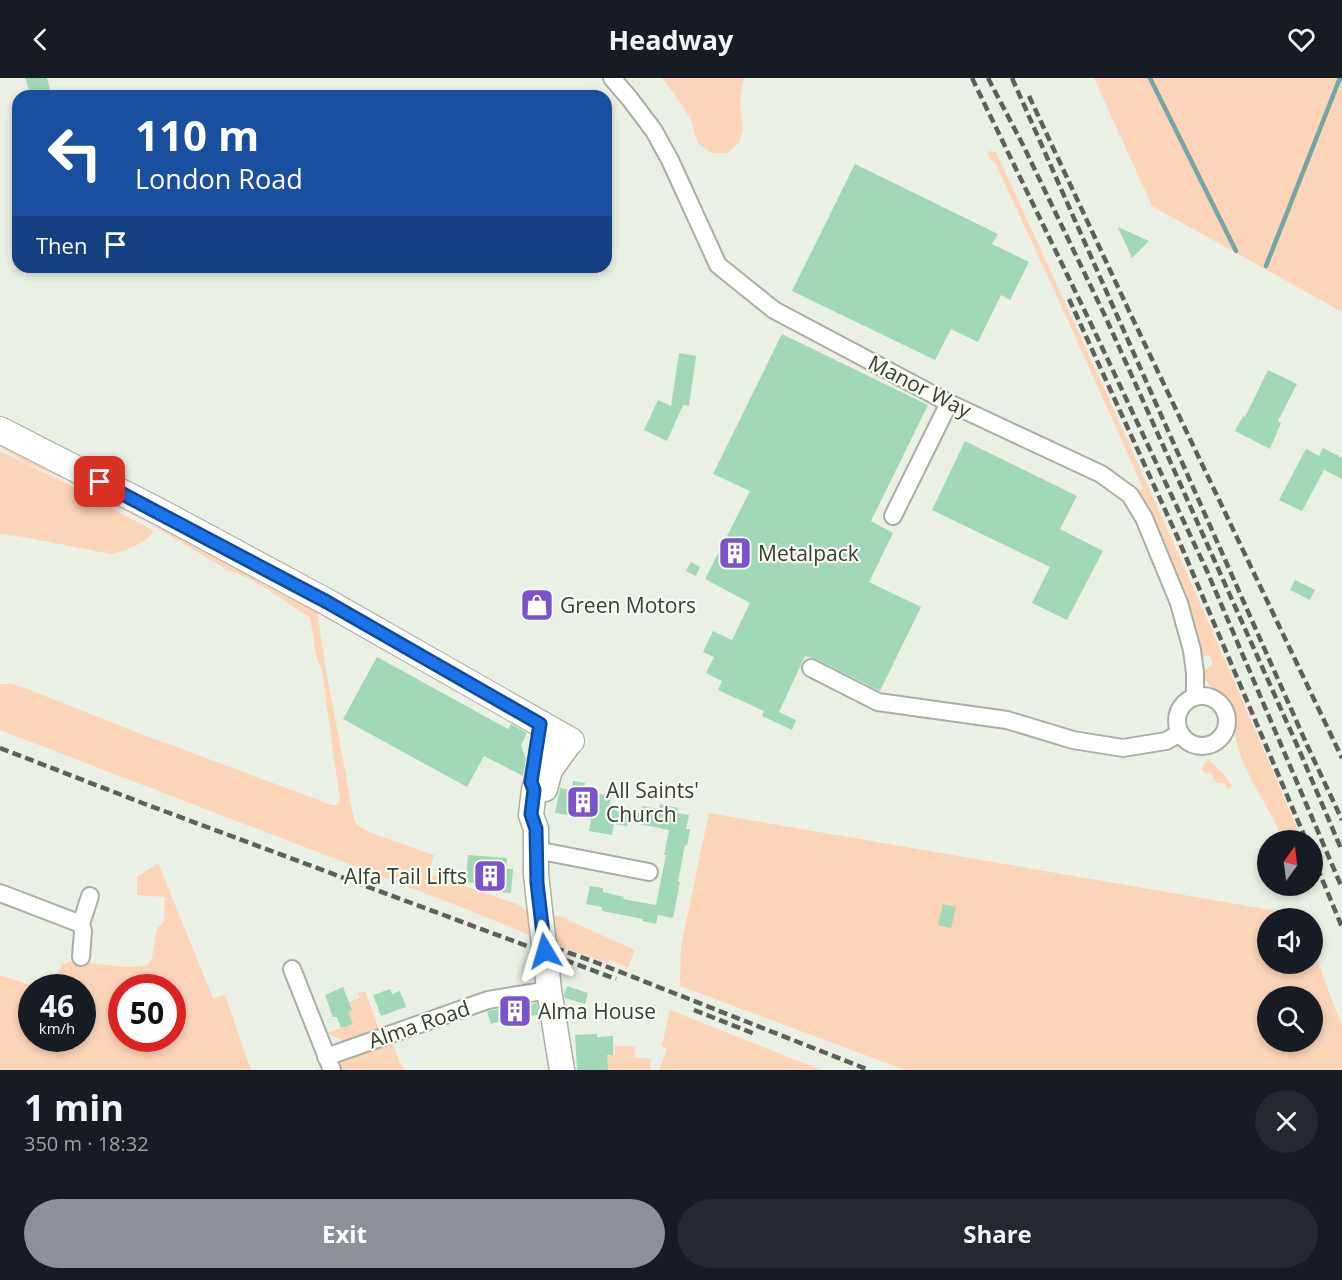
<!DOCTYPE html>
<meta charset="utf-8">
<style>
body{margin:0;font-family:"Open Sans",sans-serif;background:#242831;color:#f1f3f6;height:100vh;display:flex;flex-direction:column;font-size:22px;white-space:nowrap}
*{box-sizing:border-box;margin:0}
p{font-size:20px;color:#9ea1a6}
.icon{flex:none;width:33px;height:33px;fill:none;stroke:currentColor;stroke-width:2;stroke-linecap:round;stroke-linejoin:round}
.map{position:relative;height:992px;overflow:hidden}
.details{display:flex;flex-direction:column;background:#171b24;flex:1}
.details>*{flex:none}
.guide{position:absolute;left:12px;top:12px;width:600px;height:183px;border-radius:18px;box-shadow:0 3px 9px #0003;background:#1a4fa0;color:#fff;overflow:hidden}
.needle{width:39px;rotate:14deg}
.buttons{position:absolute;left:1257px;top:752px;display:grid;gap:12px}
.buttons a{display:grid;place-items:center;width:66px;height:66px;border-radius:50%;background:#171b24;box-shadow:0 3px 9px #0003;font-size:30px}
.speed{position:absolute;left:18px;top:896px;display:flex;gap:12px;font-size:30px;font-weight:700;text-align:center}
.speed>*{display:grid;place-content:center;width:78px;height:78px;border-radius:50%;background:#171b24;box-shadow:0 3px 9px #0003;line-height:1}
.speed small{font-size:15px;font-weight:400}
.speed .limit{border:9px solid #d22;background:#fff;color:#111}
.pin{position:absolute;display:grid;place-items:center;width:51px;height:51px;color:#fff;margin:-26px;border-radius:12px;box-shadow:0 3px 9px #0006}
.me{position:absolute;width:66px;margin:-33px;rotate:353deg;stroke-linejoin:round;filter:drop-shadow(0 0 4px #0008)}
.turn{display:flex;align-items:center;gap:21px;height:126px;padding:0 24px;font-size:27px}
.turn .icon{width:78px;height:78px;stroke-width:2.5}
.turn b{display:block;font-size:42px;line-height:51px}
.then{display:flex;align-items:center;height:57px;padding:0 24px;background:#0003;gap:12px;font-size:22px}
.round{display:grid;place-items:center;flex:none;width:63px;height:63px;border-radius:32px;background:#242831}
.overview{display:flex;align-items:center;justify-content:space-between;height:102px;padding:0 24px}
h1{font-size:36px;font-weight:700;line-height:45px}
.button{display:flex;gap:12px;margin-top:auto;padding:12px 24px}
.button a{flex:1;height:69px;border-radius:36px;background:#8c9099;color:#fff;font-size:24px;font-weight:700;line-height:69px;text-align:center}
.button a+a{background:#242831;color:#f1f3f6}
header{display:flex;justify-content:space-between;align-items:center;height:78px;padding:0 24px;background:#171b24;font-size:27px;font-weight:700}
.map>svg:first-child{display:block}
.green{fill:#fcd5b9;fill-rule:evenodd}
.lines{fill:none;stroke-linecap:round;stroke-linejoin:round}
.stream{stroke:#74a6a4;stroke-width:4.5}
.building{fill:#a1d8b8}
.street-casing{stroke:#aaafa3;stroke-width:20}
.secondary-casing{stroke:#aaafa3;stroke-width:27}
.primary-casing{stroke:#aaafa3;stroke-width:28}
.street{stroke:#fff;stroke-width:16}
.secondary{stroke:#fff;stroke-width:24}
.primary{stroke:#fff;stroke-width:26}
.rail{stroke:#5d5f59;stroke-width:4.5;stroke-dasharray:9 4.5;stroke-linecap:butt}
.secondary-bridge-casing{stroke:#aaafa3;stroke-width:27;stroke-linecap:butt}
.secondary-bridge{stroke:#fff;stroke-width:24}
.route-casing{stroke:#114b97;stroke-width:15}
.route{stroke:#1a73e8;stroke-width:10}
.labels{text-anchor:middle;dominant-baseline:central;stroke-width:4.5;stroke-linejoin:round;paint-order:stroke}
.street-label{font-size:21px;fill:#3a3c37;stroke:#f8fdf0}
.poi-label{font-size:21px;fill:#3a3c37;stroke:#f8fdf0;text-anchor:start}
</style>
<header><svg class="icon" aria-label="back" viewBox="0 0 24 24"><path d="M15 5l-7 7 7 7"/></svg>Headway<svg class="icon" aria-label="heart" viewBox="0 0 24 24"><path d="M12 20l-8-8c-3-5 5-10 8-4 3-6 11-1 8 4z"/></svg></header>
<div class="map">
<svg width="1342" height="992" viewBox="0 0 1342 992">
<rect width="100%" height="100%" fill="#eaf0e3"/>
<!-- green -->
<g class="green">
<polygon points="662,0 744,0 740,22 743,50 739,65 727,75 711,75 698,65 691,42 679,22"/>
<polygon points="1094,0 1342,0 1342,234 1152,128"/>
<path d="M992,73L996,74C1101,302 1205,531 1302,762H1283C1271,732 1250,705 1239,674C1237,668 1236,662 1235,656C1234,647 1236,637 1231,628C1223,614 1201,608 1202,588L1203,591H1207L1212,587V582L1209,577L1204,578L1200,586L1136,416L1143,410L1061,227L995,85L990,81L987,74Z"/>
<polygon points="0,359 272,504 317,533 326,592 354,741 357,747 371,755 434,777 429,796 517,826 529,834 559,838 635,872 628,890 610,882 608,885 552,866 458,828 0,652 0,606 12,606 22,609 128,651 332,727 336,727 340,723 322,593 316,577 310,540 264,509 248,500 226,491 152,447 72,404 26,385 0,369"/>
<path d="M0,373L96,420L116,433L153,452V455C142,466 127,473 111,476L23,459L0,456Z"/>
<polygon points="1208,681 1223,695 1232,708 1228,711 1224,705 1217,705 1210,694 1206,696 1201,691"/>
<path d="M709,735L1300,837L1301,840H1268V885H1312L1313,870L1342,949V992H905L680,908L681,868ZM1268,918H1312V963H1268Z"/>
<path d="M158,785L213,920L225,917L251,992H0V897L36,909H32V960H82V909H52L62,887L71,883L127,889L144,888L149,886L152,880L157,851L164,843L165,819L137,817V799ZM122,909H172V960H122Z"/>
<polygon points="365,913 379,951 345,964 327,955 352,946 341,937 352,932 349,924 360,920 358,915"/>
<polygon points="670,932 821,992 659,992 667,972 662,967"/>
<polygon points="390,964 392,964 400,985 405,991 401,992 365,992 373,983 364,992 341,992 341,984 345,980 389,965 390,968"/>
<polygon points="611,967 635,969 634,979 651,981 650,992 608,992 598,978 615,977 615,968 611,968"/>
</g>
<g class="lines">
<!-- stream -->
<g class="stream">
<polyline points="1150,0 1236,173"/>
<polyline points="1266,188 1340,0"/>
</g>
</g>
<!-- building -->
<g class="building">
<polygon points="25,0 47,0 50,12 31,18"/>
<polygon points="855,86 998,156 992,166 1029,184 1010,222 1001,217 978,264 951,251 935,282 792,213"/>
<polygon points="1118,149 1149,163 1132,180"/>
<polygon points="782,256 928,327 871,443 893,455 869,504 921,529 880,613 816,581 805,578 779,634 796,642 792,652 762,638 764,633 718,612 722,603 706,595 714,579 703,574 713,553 732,562 750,525 705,501 750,413 713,396"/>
<polygon points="679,275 696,278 689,328 683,327 667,363 644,352 658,322 671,328"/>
<polygon points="1268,292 1297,306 1278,343 1281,345 1270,371 1235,353 1243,338 1245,339"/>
<polygon points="965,363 1077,418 1060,451 1103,473 1067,542 1032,525 1050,489 932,432"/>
<polygon points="1323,370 1342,380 1342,401 1324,392 1302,433 1279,422 1306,371 1319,378"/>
<polygon points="691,484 700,489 696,498 686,493"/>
<polygon points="1295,502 1315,512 1310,522 1290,512"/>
<polygon points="377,579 508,651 511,646 527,655 521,667 525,679 526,679 523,698 484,678 467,709 343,641"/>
<polygon points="573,703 585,705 584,713 611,718 609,730 640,735 642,728 659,731 660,726 678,730 677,735 689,737 686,751 690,751 687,768 685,767 678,803 680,804 673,840 658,837 656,846 642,843 643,841 602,833 602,829 586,826 590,808 603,810 603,814 624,819 623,821 656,827 666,777 664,777 669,752 628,744 627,748 614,746 612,757 589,753 591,741 555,735 560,710 572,712"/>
<polygon points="468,777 507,780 506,791 513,791 511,815 500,814 500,807 466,804"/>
<polygon points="943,826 956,829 951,850 938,847"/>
<polygon points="567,908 588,915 585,926 565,920 564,917"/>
<polygon points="343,909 352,932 348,934 353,946 341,950 337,939 333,939 331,934 325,917"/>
<polygon points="390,911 392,916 400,913 406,929 381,938 373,917"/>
<polygon points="537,925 539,937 511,940 491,946 487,933"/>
<polygon points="597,956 597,959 613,958 613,977 607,977 608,992 577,992 575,957"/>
</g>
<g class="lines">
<defs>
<g id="street">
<polyline points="612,0 630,21 654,53 670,82 718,187 774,232 949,325 1101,396 1130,417 1144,440 1179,525 1192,572 1195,595 1195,619"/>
<polyline points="893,438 949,325"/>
<polyline points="811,590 878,624 1007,642 1073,662 1123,670 1166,663 1180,655"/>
<circle cx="1202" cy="643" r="25"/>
<polyline points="536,772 649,794"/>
<polyline points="0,815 81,846"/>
<polyline points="81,879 83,853 81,846 90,818"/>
<polyline points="292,891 332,992"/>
<polyline points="326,979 488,922 549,912"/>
</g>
<g id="secondary">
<polyline points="545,711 550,692 571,663"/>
<polyline points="540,833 536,796 536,751 531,737 534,712 536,706 543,668 552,653"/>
<polyline points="547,893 549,912 562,992"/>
</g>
<polyline id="primary" points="0,352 160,434 327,524 571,663"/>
</defs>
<!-- street casing -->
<use href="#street" class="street-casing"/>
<!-- secondary casing -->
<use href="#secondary" class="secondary-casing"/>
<!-- primary casing -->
<use href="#primary" class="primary-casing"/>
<!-- street -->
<use href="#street" class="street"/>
<!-- secondary -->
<use href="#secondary" class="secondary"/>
<!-- primary -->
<use href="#primary" class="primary"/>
<!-- rail -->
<g class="rail">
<polyline points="972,0 1092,248 1207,493 1342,810"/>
<polyline points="988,0 1023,67 1106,240 1297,667 1342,773"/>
<polyline points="1012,0 1307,667 1342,742"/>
<polyline points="1029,18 1130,235 1342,680"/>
<polyline points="1069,221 1177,458 1306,762"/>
<polyline points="0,670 145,726 535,871"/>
<polyline points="1312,777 1342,849"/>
<polyline points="555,870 595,884 869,992"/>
<polyline points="565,882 616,901"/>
<polyline points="694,932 755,956"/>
</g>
<defs>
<polyline id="secondary-bridge" points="540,833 547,893"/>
</defs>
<!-- secondary-bridge casing -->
<use href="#secondary-bridge" class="secondary-bridge-casing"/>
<!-- secondary-bridge -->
<use href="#secondary-bridge" class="secondary-bridge"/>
</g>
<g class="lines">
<defs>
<polyline id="route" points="100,404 327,524 540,646 531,704 534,712 531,736 536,751 537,805 545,873"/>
</defs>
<!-- route casing -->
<use href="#route" class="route-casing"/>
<!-- route -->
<use href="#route" class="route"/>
</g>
<!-- icons -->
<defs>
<symbol id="building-square" viewBox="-11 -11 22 22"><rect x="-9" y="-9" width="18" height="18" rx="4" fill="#7b54cd" stroke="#f8fdf0"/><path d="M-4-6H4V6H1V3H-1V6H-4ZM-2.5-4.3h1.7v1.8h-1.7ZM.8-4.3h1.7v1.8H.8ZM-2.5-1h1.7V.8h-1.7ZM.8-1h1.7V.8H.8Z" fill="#fff"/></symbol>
<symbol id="shop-square" viewBox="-11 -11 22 22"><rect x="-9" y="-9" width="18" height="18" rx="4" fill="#7b54cd" stroke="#f8fdf0"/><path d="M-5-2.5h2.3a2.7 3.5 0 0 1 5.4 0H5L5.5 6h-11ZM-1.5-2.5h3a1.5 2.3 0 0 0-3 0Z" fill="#fff"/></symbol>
</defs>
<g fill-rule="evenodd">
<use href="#building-square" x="716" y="456" width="38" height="38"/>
<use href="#shop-square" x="518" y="508" width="38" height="38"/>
<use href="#building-square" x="564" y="705" width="38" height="38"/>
<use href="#building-square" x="471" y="779" width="38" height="38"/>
<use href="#building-square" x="496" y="914" width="38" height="38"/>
</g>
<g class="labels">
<!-- street labels -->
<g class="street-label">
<text transform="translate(920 308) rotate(27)">Manor Way</text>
<text transform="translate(419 946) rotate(-19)">Alma Road</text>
</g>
<!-- poi labels -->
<g class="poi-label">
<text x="758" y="475">Metalpack</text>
<text x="560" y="527">Green Motors</text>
<text x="606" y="712">All Saints'<tspan x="606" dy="24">Church</tspan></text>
<text x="467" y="798" text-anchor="end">Alfa Tail Lifts</text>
<text x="538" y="933">Alma House</text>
</g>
</g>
</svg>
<div class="buttons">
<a><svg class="needle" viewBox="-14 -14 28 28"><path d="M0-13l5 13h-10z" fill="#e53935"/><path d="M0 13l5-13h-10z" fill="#9ea1a6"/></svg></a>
<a><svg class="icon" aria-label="sound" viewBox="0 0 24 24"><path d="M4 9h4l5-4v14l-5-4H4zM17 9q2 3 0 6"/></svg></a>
<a><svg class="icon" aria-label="search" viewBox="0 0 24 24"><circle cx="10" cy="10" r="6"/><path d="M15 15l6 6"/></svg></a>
</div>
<div class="speed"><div>46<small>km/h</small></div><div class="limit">50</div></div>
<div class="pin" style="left:100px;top:404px;background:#d93025"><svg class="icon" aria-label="arrive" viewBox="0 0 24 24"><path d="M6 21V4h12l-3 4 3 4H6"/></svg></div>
<svg class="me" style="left:545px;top:873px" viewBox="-20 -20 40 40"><path d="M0-17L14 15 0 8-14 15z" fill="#1a73e8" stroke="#fff" stroke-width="4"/></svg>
<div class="guide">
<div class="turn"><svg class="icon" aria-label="left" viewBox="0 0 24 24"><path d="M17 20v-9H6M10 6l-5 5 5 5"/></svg><div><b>110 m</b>London Road</div></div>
<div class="then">Then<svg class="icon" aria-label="arrive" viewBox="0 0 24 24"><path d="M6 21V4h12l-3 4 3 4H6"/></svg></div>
</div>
</div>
<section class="details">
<div class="overview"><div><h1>1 min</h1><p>350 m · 18:32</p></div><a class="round"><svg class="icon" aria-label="close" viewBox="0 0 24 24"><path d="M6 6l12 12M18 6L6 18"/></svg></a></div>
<div class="button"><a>Exit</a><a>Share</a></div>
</section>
